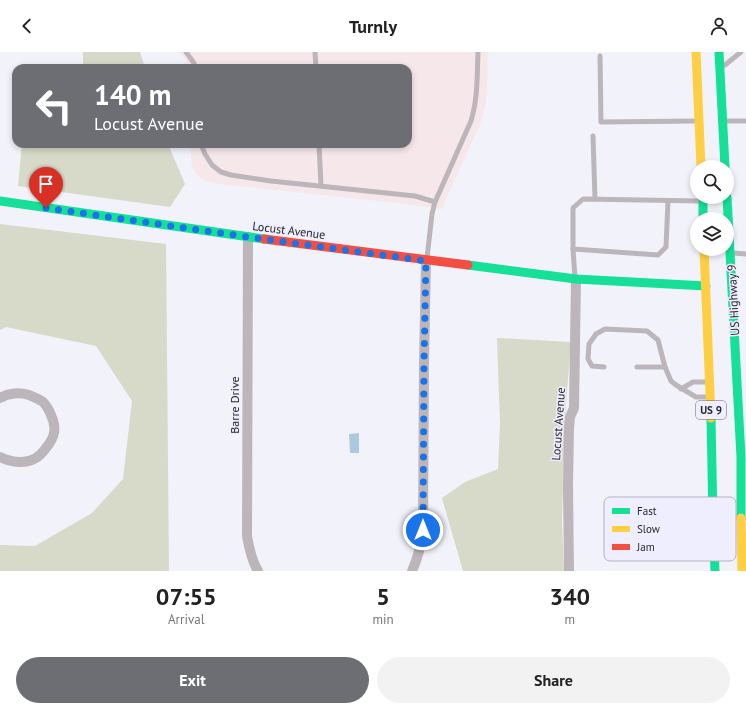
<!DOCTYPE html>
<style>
body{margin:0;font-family:"PT Sans",sans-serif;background:#f2f2f2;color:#222;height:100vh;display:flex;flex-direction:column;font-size:15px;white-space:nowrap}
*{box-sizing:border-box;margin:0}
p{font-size:13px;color:#767676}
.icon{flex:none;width:22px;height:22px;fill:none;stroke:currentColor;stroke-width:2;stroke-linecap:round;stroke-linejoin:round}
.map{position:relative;height:519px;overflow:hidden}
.drawer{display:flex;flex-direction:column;background:#fff;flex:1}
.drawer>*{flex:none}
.hud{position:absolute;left:12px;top:12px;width:400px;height:84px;border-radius:12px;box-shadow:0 2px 6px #0003;background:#6d6d74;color:#fff;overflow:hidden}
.tools{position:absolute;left:690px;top:108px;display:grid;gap:8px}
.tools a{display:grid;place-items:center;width:44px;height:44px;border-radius:50%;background:#fff;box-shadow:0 2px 6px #0003;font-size:20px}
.pin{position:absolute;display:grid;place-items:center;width:34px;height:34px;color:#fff;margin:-41px -17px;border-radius:50% 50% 50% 0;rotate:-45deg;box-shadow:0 0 4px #0007}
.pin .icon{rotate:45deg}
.me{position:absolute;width:44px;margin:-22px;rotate:0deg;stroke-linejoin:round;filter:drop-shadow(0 0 3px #0008)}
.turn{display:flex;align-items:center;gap:14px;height:84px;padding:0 16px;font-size:18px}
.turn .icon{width:52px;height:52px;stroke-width:2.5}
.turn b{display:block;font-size:28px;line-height:34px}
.eta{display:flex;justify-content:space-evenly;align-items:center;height:68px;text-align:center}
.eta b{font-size:24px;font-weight:800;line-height:28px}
.primary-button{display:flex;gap:8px;margin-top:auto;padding:8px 16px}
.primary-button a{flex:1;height:46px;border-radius:24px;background:#6d6d74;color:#fff;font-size:16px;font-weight:800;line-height:46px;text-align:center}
.primary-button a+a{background:#f2f2f2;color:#222}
header{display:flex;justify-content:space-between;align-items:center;height:52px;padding:0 16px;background:#fff;font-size:18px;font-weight:800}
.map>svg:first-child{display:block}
.commercial{fill:#f6e8ea}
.green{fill:#d7d9c9}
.water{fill:#accadd}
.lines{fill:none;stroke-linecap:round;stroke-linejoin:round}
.lane{stroke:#bcb6bb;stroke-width:5}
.street{stroke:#bcb6bb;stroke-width:10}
.fast{stroke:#16e098;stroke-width:9}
.slow{stroke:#ffcf43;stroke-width:9}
.jam{stroke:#f24e42;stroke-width:9}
.route{stroke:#1a73e8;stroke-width:7;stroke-dasharray:0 12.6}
.labels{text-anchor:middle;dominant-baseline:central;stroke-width:3;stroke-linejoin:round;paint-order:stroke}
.shield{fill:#efeefe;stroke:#62626b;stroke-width:1}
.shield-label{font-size:11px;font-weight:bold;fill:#26262c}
.street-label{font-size:12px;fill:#26262c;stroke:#efeefe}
.key{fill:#efeefe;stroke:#b3b2bf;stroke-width:1}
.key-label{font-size:11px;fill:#26262c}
</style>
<header><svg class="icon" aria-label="back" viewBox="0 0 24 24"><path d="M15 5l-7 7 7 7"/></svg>Turnly<svg class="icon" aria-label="person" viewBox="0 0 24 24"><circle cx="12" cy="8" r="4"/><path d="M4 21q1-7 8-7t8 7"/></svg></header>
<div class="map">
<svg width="746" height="519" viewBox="0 0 746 519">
<rect width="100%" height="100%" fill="#f2f2fa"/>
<!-- commercial -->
<polygon class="commercial" points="177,0 488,0 487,39 485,56 479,75 446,147 443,157 397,151 219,132 205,129 197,123 192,115 190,92 408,92 408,16 175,16 175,12 184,12 186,11 186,9 181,2"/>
<!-- green -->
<g class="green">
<polygon points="83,0 140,0 145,16 83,16"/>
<polygon points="22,92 168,92 185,132 170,155 18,134"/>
<polygon points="0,172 166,192 169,519 0,519 0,493 35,494 92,461 123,427 132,349 96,294 6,275 0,278"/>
<polygon points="497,286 571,290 565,364 562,472 564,519 463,519 442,446 465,430 498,417 500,372"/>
</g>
<!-- water -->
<polygon class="water" points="359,381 359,401 350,401 349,382"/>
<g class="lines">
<!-- lane -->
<g class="lane">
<polyline points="186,0 194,11 195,16"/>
<polyline points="315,0 316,16"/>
<polyline points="600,4 601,70 696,69"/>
<polyline points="725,13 741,0"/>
<polyline points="726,69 746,69"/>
<polyline points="593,84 595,147"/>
<polyline points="201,92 205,102 212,113 221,120 231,123 271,129 415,144 435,150"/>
<polyline points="319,92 321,134"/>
<polyline points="573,197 658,203 666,195 668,149"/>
<polyline points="733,201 746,202"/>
<path d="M427,206L432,162L435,150L471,69C478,46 477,24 478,0"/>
<polyline points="575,226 573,197 573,156 583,147 700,149"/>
<polyline points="604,315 592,314 588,307 589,292 596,282 605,277 647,279 658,288 665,315 637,315"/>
<polyline points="665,315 671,329 676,333 696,345 708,345"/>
<polyline points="681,337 693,330 708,330"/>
</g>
<!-- street -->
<g class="street">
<path d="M248,185L247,484C249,496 252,509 258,519"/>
<path d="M0,346C8,341 20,340 29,343C33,345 39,347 43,350C47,354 49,358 51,363C57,376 55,385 46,396C44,399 42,401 40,403C29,413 12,411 0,405"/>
<path d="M412,519C418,506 421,493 423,478L424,310L426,209"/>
<polyline points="569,519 568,434 569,376 570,365 574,356 576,227"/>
</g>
<!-- fast -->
<g class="fast">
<polyline points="719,0 725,115"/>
<polyline points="703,145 703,167"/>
<polyline points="727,145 741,405 741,466"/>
<polyline points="0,149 264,187"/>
<polyline points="468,213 576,227 706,234"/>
<polyline points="711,366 713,469 715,519"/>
</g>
<!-- slow -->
<g class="slow">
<polyline points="696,0 701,115"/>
<polyline points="704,197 711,366"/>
<polyline points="741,466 742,519"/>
</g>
<!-- jam -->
<polyline class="jam" points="264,187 468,213"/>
</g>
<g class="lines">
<!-- route -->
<polyline class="route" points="46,156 248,185 426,209 424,310 423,478"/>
</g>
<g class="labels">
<!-- shield labels -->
<rect class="shield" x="696" y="349" width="30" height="18" rx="3"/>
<g class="shield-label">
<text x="711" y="358">US 9</text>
</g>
<!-- street labels -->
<g class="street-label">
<text transform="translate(289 178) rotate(7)">Locust Avenue</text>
<text transform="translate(733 248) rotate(-93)">US Highway 9</text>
<text transform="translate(234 353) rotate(-90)">Barre Drive</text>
<text transform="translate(558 372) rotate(-86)">Locust Avenue</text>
</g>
</g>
<!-- legend -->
<rect x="604" y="445" width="132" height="64" rx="6" class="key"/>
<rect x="612" y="456" width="18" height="6" fill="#16e098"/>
<rect x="612" y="474" width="18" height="6" fill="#ffcf43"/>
<rect x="612" y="492" width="18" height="6" fill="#f24e42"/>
<g class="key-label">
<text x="637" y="463">Fast</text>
<text x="637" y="481">Slow</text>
<text x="637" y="499">Jam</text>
</g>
</svg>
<div class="tools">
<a><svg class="icon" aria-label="search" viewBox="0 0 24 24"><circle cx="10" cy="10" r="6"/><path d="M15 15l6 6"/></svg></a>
<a><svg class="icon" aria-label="layers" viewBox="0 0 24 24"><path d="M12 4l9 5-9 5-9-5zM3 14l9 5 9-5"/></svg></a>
</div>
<div class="pin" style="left:46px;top:156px;background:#d93025"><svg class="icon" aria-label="arrive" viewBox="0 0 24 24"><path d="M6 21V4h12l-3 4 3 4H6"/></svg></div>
<svg class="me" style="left:423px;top:478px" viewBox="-20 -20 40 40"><circle r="17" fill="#1a73e8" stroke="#fff" stroke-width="3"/><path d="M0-11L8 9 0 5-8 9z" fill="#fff"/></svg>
<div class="hud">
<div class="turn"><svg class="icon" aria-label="left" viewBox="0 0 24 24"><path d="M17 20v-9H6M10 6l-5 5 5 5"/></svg><div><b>140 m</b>Locust Avenue</div></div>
</div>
</div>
<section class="drawer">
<div class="eta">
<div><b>07:55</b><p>Arrival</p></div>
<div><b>5</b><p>min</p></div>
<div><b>340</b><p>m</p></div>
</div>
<div class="primary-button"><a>Exit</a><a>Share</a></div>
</section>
